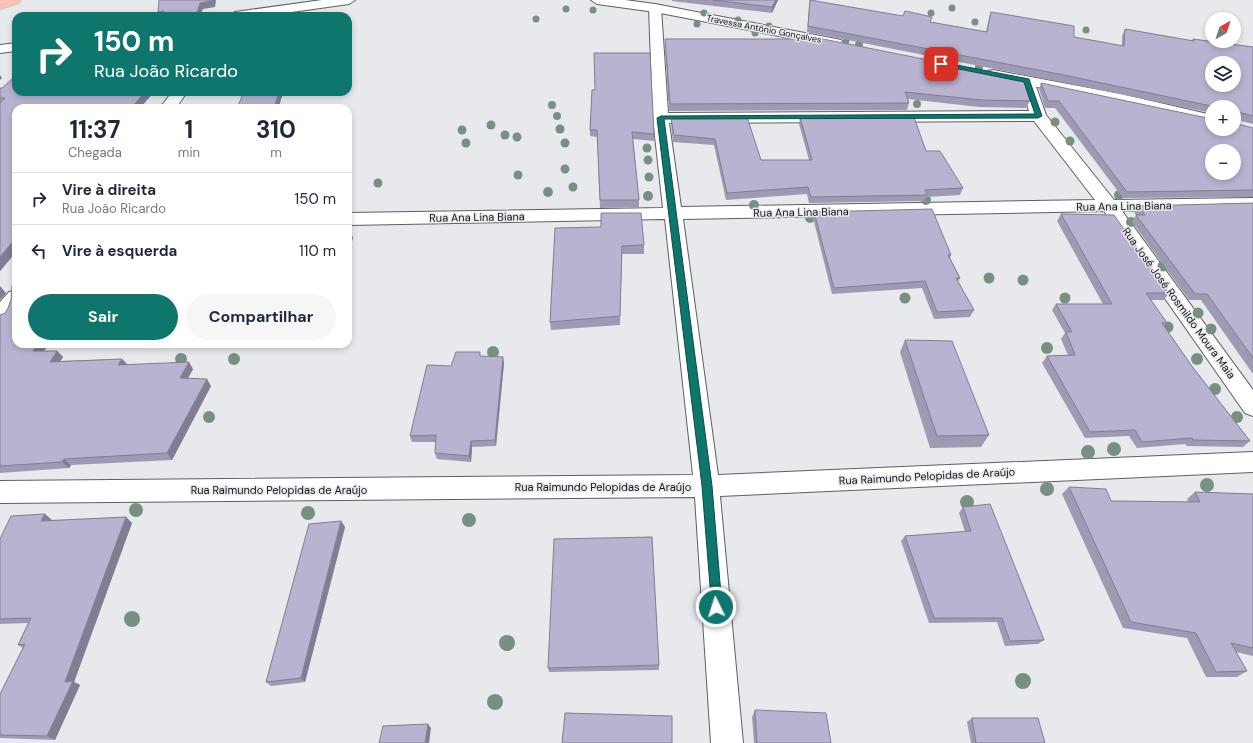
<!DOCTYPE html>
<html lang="pt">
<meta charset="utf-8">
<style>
body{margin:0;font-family:"DM Sans",sans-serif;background:#f6f6f7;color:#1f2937;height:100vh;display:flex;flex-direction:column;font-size:15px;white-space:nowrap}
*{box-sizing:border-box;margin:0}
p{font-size:13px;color:#747a83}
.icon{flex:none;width:22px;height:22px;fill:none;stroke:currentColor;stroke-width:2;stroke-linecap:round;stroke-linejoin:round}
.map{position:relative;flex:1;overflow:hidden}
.details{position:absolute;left:12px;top:104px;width:340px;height:244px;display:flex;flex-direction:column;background:#fff;border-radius:12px;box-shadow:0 2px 6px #0003}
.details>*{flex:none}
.top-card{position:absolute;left:12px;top:12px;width:340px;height:84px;border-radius:12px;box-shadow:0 2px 6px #0003;background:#0f766e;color:#fff;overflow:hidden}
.needle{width:26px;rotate:39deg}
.buttons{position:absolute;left:1205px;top:12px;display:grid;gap:8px}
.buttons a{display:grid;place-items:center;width:36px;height:36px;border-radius:50%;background:#fff;box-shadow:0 2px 6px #0003;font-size:20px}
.pin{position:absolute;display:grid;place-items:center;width:34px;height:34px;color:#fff;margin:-17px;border-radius:8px;box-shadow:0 2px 6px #0006}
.me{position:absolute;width:44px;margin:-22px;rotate:356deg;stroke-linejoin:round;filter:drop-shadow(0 0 3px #0008)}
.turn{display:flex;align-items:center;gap:14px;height:84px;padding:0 16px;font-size:18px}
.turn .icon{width:52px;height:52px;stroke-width:2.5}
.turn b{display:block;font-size:28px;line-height:34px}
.eta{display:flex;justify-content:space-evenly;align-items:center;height:68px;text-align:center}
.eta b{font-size:24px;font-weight:700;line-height:28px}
.primary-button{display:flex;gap:8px;margin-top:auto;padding:8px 16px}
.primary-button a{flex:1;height:46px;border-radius:24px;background:#0f766e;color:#fff;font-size:16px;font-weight:700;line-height:46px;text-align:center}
.primary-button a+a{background:#f6f6f7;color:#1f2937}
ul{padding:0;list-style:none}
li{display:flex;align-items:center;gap:12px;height:52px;padding:0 16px;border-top:1px solid #e0e1e3}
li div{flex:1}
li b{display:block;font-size:15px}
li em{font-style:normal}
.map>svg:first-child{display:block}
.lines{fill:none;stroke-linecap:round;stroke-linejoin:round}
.minor-casing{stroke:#5d5f63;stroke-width:2}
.tertiary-casing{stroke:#5d5f63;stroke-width:2}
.trunk-casing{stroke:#c7c7c7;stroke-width:2}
.minor{fill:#fff;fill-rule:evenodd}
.tertiary{fill:#fff;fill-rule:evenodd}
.trunk{fill:#fec2b8;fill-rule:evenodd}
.tree{fill:#779081}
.wall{fill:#9e9ab3}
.shaded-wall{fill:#817d92}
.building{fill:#b8b3d0;stroke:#817d92;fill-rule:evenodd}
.route{fill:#0f766e;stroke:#0a4d48}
.labels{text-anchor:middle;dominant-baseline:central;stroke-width:3;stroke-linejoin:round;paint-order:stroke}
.far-street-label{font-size:9px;fill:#141517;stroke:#e7e9ed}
.street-label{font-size:11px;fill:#141517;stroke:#e7e9ed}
</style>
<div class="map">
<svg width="1253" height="743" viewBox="0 0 1253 743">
<rect width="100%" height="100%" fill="#e7e9ed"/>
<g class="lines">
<defs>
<g id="minor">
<path d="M655,4L661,8L668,113L1029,111L1020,81L1022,78H1032L1034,81L1046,115L1114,200L1253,198V208L1122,211L1253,390V416L1245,413L1104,211L683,219L718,475L1253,452V472L720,496L743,743H711L695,497L0,503V481L693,475L665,219L348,225V213L663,208L653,118L649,8ZM1034,121L1095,200L681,207L669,123Z"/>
<polygon points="172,92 187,92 176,108 160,108"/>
<path d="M16,290C16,306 18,318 0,323V302L9,292Z"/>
</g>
<g id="tertiary">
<polygon points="322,0 355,0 349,4 263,16 228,16 235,12"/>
<polygon points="591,0 625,0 655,4 836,39 841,40 843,43 841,46 836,47 655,12 597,4"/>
<polygon points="16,43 16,51 0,53 0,45"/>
<polygon points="993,70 1121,94 1212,115 1212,125 1121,104 988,77 986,74 988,71"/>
</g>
<polygon id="trunk" points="2,0 21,0 19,3 0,9 0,1"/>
</defs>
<!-- minor casing -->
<use href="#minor" class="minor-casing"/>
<!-- tertiary casing -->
<use href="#tertiary" class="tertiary-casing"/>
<!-- trunk casing -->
<use href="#trunk" class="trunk-casing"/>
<!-- minor -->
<use href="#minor" class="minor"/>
<!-- tertiary -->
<use href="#tertiary" class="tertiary"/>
<!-- trunk -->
<use href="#trunk" class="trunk"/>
</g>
<!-- trees -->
<g class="tree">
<circle cx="952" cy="8" r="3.5"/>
<circle cx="566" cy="9" r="3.5"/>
<circle cx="593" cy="10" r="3.5"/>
<circle cx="704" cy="13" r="3.5"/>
<circle cx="931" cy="13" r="3.5"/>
<circle cx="536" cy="19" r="3.5"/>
<circle cx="738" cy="20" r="3.5"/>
<circle cx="975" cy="22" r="3.5"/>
<circle cx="697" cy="24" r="3.5"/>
<circle cx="769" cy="26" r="3.5"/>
<circle cx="1086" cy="30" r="3.5"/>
<circle cx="755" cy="33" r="3.5"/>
<circle cx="846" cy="41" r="3.5"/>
<circle cx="859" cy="45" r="4"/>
<circle cx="979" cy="67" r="4"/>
<circle cx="917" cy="104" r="4"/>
<circle cx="552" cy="105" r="4"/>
<circle cx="557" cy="116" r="4"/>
<circle cx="1055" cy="122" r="4.5"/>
<circle cx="491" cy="125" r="4.5"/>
<circle cx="560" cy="129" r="4.5"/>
<circle cx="462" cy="130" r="4.5"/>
<circle cx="505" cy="135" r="4.5"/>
<circle cx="517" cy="137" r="4.5"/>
<circle cx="1070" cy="141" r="4.5"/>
<circle cx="466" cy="143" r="4.5"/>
<circle cx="565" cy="143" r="4.5"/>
<circle cx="647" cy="148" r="4.5"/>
<circle cx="648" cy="160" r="4.5"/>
<circle cx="565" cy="169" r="4.5"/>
<circle cx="518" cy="175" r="4.5"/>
<circle cx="649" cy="177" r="4.5"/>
<circle cx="378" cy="183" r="4.5"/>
<circle cx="573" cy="187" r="4.5"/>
<circle cx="548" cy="192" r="5"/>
<circle cx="1119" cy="195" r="5"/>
<circle cx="648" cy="196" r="5"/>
<circle cx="926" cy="200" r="5"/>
<circle cx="754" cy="205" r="5"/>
<circle cx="810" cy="218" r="5"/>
<circle cx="1131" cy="222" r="5"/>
<circle cx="1163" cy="266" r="5.5"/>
<circle cx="989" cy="278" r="5.5"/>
<circle cx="1023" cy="280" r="5.5"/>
<circle cx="905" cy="298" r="5.5"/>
<circle cx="1065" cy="298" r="5.5"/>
<circle cx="1198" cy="313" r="5.5"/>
<circle cx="1168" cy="327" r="5.5"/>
<circle cx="1211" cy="329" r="5.5"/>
<circle cx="1047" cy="348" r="6"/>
<circle cx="493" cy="352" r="6"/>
<circle cx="181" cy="359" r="6"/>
<circle cx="234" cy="359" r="6"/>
<circle cx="1197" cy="359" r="6"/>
<circle cx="1215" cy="389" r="6"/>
<circle cx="209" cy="417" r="6"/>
<circle cx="1237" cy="417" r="6"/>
<circle cx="1114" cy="449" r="7"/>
<circle cx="1088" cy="452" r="7"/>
<circle cx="1207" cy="485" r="7"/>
<circle cx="1047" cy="489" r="7"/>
<circle cx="967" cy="502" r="7"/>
<circle cx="136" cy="510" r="7"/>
<circle cx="308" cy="513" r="7"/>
<circle cx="469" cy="520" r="7"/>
<circle cx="132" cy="619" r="8"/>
<circle cx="507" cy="643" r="8"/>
<circle cx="1023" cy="681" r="8"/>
<circle cx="495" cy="702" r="8"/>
</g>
<!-- wall -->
<g class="wall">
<polygon points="672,0 778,0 772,13 672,1"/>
<polygon points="810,0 986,32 989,18 991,12 1074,37 1122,46 1122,36 1125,29 1192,41 1193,39 1253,47 1253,124 1237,120 1235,124 1253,128 1253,197 1123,198 1055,108 1045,108 1039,89 1041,83 1212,129 1234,107 1212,107 1212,113 1056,81 807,32 809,6"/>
<polygon points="808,36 1030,101 1026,108 979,107 908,99 909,103 907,110 669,111 665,46 665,39 807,39"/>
<polygon points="0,88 154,92 140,108 16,108 16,252 0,271"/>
<polygon points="592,90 654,134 654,141 633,139 639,200 639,207 600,208 597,137 590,136 590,130"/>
<polygon points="800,117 926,151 963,188 960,195 926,197 924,201 809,203 807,194 726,200 714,145 673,142 671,124 671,118 761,160 809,160 799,124"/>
<polygon points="1253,203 1253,374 1201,300 1189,300 1132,222 1136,215 1134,212 1138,206"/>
<polygon points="814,212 951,255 950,258 960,278 958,282 974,310 970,317 934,319 922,288 832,294 813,218"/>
<polygon points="1061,214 1169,293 1164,300 1151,300 1167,323 1164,326 1191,365 1250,441 1243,447 1187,446 1185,444 1137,448 1129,436 1085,438 1042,363 1047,356 1068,355 1061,339 1065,333 1052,310 1056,304 1103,304 1057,221"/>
<polygon points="555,228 644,245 644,254 622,254 620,325 551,330 550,322"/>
<polygon points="0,315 44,351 57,351 63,357 60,361 122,359 128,365 193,369 188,378 211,386 172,460 71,465 69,468 0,473"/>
<polygon points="905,340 989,435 981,447 930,448 900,352"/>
<polygon points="481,356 504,363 496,446 472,447 471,462 437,459 435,453 436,442 412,442 410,436 451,366"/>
<polygon points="1069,487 1111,501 1188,502 1187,499 1195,492 1253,494 1253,656 1236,652 1247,671 1237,677 1206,677 1187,638 1123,628 1062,494"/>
<polygon points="963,507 1044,640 1038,644 1005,646 997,622 929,623 901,541 905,536 965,532 959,513"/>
<polygon points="126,517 132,523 74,682 80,685 55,740 0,738 0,694 23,648 18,645 28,623 0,624 0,539 52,520 51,521"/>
<polygon points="341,521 345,527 305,682 271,686 266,682"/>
<polygon points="659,665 659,670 549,672 548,668"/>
<polygon points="755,710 831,743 754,743 752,717"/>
<polygon points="972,718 1045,743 971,743 967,722"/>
</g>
<!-- shaded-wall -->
<g class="shaded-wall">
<polygon points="213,0 216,0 215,7 203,9 200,16 196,16 200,3"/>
<polygon points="776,0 778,0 772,13 772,7"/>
<polygon points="0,75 2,78 0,80"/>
<polygon points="145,92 154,92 140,108 133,108 132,107"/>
<polygon points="279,92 284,92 281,99 279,108 274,108"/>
<polygon points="351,232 353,238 348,254 348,240"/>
<polygon points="16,238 16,252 0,271 0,257"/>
<polygon points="0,286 6,293 0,300"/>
<polygon points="38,344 49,344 40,357 33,351"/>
<polygon points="57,351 63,357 56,369 50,362"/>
<polygon points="503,357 504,363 496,446 495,440"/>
<polygon points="122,359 128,365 118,365"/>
<polygon points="189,362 193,369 185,384 180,378"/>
<polygon points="207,379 211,386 172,460 167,453"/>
<polygon points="471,441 472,447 471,462 469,456"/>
<polygon points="64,459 71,465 69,468 62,462"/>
<polygon points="45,514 52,520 48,527 41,521"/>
<polygon points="126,517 132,523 74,682 80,685 55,740 47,736 65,682"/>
<polygon points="341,521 345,527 305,682 301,678"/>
<polygon points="428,724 431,728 429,743 425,743"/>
</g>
<!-- building -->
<g class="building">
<polygon points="159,0 213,0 212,1 200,3 196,16 158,16 164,11 158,12"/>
<polygon points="713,0 776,0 772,7"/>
<path d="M810,0L903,16L905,11L932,17L930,22L987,32L991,12L1074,26V37L1124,46L1125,29L1194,41L1193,39L1253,47V116L1238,112L1237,121L1234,123L1253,128V190L1127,192L1059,101H1048L1041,83L1212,119V129H1234V107H1216L1059,74L808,26ZM1212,63H1234V85H1212ZM1212,151H1234V173H1212Z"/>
<polygon points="808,36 1023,79 1030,101 981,100 905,92 909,103 670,104 665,39 808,39"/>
<polygon points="594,53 650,53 654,134 632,132 639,200 600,200 597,130 590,130 592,90 595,90"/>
<polygon points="13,72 16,72 16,92 145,92 132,107 118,107 118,108 16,108 16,238 0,257 0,103 5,98 0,98 0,88 2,88 13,78"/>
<polygon points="244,92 279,92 274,108 237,108"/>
<polygon points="747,117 761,160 812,160 800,117 914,117 926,151 940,151 963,188 925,190 927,195 811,197 808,187 727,193 715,139 674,135 671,118"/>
<polygon points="1253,203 1253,358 1207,294 1195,294 1136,215 1145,215 1138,206"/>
<polygon points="932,209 951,255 948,255 960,278 956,278 974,310 937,312 925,281 834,288 814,212"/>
<polygon points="601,213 641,213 644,245 622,246 620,316 550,322 555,228 601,227"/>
<polygon points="1061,214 1114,215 1169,293 1146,293 1167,323 1162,323 1191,365 1250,441 1193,440 1192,438 1142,442 1135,430 1090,432 1047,356 1075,355 1066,332 1072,332 1056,304 1112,304"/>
<polygon points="348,232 351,232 348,240"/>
<polygon points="12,286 16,287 16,344 38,344 33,351 57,351 50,362 122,359 118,365 189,362 180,378 207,379 167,453 64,459 62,462 0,466 0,315 5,313 8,308 11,300"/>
<polygon points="905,340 952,341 989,435 937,436"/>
<polygon points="456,352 480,352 480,356 503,357 495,440 471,441 469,456 435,453 436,435 410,436 427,365 451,366"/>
<polygon points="1069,487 1106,489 1111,501 1200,502 1195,492 1253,494 1253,648 1231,643 1247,671 1216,672 1196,633 1131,622"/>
<polygon points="990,504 1044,640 1010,641 1002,618 934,618 905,536 971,531 963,507"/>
<polygon points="45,514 41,521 126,517 65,682 73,681 47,736 0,735 0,694 25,644 18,645 31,618 0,619 0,539 11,516"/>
<polygon points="341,521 301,678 266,682 309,524"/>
<polygon points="652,537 659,665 548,668 554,539"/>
<polygon points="755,710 826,713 831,743 757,743"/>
<polygon points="565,713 672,716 672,743 562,743"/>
<polygon points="972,718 1038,718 1045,743 976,743"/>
<polygon points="428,724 425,743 379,743 383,726"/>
</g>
<!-- route -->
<polygon class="route" points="941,62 1029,79 1042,116 1038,118 664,119 712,486 722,607 720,611 716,613 712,611 702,486 657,118 661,116 1035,114 1024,82 939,65 939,63"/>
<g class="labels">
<!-- far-street labels -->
<g class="far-street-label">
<text transform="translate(764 29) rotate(11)">Travessa Antônio Gonçalves</text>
</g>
<!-- street labels -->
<g class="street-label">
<text transform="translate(1124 206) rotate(-1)">Rua Ana Lina Biana</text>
<text transform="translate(801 212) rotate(-1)">Rua Ana Lina Biana</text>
<text transform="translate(477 217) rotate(-1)">Rua Ana Lina Biana</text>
<text transform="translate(1179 303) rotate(54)">Rua José José Rosmildo Moura Maia</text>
<text transform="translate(927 476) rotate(-3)">Rua Raimundo Pelopidas de Araújo</text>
<text x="603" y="487">Rua Raimundo Pelopidas de Araújo</text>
<text x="279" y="490">Rua Raimundo Pelopidas de Araújo</text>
</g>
</g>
</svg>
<div class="buttons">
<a><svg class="needle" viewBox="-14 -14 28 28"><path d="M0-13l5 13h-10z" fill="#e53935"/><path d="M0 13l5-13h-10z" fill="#747a83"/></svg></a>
<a><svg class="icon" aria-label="layers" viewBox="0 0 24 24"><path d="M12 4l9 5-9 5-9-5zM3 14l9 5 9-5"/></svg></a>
<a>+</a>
<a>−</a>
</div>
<div class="pin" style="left:941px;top:64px;background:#d93025"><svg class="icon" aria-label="arrive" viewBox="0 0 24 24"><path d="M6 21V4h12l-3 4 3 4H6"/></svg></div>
<svg class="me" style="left:716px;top:607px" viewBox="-20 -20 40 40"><circle r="17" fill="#0f766e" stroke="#fff" stroke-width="3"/><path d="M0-11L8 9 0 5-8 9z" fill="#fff"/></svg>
<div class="top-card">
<div class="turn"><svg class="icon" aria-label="right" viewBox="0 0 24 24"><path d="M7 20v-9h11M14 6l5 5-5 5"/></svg><div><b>150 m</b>Rua João Ricardo</div></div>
</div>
<section class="details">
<div class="eta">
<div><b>11:37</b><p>Chegada</p></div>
<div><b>1</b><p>min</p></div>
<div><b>310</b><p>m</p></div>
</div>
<ul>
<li><svg class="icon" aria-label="right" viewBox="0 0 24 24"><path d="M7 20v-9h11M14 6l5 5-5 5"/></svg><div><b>Vire à direita</b><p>Rua João Ricardo</p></div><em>150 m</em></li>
<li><svg class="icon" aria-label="left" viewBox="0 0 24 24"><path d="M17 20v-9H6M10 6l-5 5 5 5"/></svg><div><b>Vire à esquerda</b></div><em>110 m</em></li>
</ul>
<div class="primary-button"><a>Sair</a><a>Compartilhar</a></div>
</section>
</div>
